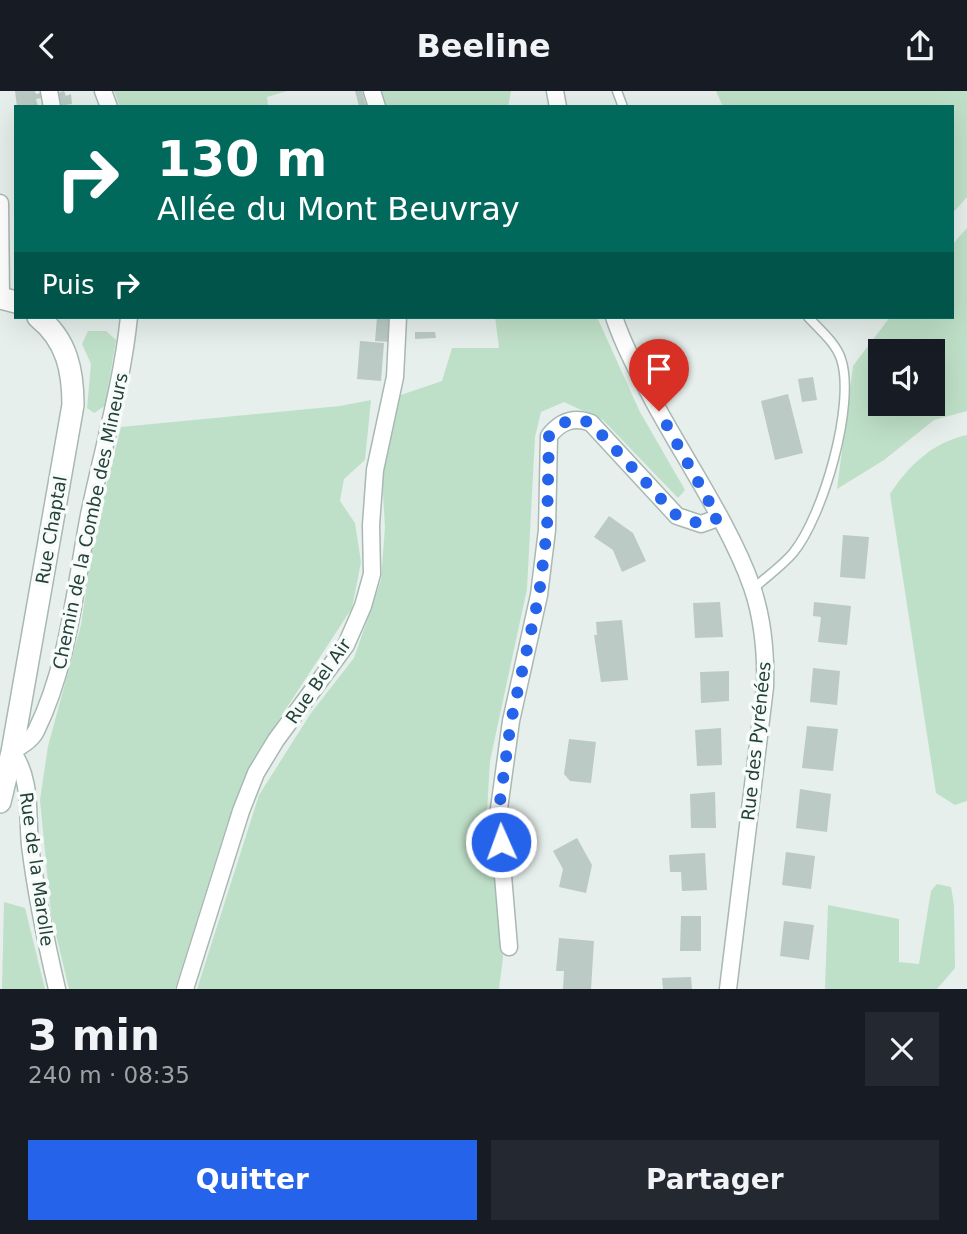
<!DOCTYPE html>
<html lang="fr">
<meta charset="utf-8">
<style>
body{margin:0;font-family:"DejaVu Sans",sans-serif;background:#242831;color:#f1f3f6;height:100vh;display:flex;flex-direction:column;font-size:26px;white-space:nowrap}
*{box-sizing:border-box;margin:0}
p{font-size:23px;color:#9ea1a6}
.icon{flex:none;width:38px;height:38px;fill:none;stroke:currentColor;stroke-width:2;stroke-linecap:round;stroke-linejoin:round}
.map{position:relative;height:898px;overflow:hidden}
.panel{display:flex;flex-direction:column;background:#171b24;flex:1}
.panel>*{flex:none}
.top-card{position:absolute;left:14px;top:14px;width:940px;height:214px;border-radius:0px;box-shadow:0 7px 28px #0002;background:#00695c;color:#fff;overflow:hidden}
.controls{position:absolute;left:868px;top:248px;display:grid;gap:14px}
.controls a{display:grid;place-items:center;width:77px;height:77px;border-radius:0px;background:#171b24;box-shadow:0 7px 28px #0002;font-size:35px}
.pin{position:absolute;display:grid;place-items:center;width:60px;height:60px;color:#fff;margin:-72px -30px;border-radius:50% 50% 50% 0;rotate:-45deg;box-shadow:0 0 7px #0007}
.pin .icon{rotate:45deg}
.me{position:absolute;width:77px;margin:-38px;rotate:358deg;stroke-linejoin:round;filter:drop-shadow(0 0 5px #0008)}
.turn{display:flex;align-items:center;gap:24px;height:147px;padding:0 28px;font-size:32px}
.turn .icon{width:91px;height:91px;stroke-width:2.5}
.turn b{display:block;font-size:49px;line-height:60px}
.then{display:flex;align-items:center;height:66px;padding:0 28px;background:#0003;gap:14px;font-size:26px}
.round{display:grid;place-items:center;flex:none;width:74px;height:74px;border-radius:0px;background:#242831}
.head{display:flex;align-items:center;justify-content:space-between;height:119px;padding:0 28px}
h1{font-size:42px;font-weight:600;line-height:52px}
.cta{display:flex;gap:14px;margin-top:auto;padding:14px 28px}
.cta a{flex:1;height:80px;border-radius:0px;background:#2563eb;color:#fff;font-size:28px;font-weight:600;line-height:80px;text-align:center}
.cta a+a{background:#242831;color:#f1f3f6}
header{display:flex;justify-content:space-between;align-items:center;height:91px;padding:0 28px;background:#171b24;font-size:32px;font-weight:600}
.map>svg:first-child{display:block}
.green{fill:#bfe0c8;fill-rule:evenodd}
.building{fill:#bbcac4}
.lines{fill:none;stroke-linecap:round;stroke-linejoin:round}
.service-casing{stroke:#a8b8b2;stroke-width:11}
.minor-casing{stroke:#a8b8b2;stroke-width:19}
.tertiary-casing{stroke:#a8b8b2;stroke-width:24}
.service{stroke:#fff;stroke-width:8}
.minor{stroke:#fff;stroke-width:16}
.tertiary{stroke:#fff;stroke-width:21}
.route{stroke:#2563eb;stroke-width:12;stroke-dasharray:0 21.6}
.labels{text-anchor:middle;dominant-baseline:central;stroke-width:7;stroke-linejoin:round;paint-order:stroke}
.street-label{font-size:18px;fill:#24423a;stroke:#f7fbf9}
</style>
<header><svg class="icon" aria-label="back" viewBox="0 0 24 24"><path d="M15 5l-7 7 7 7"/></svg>Beeline<svg class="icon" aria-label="share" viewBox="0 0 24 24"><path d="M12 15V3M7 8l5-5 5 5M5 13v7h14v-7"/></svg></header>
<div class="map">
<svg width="967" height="898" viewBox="0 0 967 898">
<rect width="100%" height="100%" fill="#e6efeb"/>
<!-- green -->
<g class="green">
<polygon points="114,0 287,0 267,6 268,16 120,16"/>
<polygon points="380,0 511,0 508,16 384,16"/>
<polygon points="716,0 967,0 967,106 952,123 952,16 723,16"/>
<path d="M967,137V320L934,329L884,369L837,398L853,275L890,226H952V154ZM880,261H933V313H880Z"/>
<polygon points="495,226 597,226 640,321 685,399 678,407 603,329 564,311 541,321 535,346 527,498 490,670 487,721 503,867 499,898 197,898 259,704 311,622 354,567 381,489 385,436 382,387 398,305 442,290 452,257 499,257"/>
<polygon points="88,240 106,240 116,249 105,315 94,322 87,317 91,273 82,253"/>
<polygon points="371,309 365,369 344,388 340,410 355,432 361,471 352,517 257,662 227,733 175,898 69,898 51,823 40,709 48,655 81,534 95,439 121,336 340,315"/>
<path d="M967,344V710L955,714L936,702L890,403C908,375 933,351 967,344Z"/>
<polygon points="937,793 951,796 954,814 955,877 937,898 825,898 828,814 899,828 899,871 919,873 931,800"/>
<polygon points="4,811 25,817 45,898 2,898"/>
</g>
<!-- building -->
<g class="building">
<polygon points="15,0 35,0 36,3 41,2 42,7 36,8 38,16 17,16"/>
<polygon points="64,0 66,5 71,3 72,13 59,15 57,2"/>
<polygon points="355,0 362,0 366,14 359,15"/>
<polygon points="377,226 393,226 391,251 375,250"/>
<polygon points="415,241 435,241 436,247 415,248"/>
<polygon points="360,250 384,252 381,290 357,288"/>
<polygon points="813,286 817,309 802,311 798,288"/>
<polygon points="788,303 803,362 775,369 761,310"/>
<polygon points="609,425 633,442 646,470 622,481 613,459 594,446"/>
<polygon points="843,444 869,446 865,488 840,486"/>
<polygon points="720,511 723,546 695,547 693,512"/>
<polygon points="814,511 851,515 847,554 818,551 821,526 813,525"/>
<polygon points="622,529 628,589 601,591 594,544 597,544 596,531"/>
<polygon points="813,577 840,580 837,614 810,611"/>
<polygon points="729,580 729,610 701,612 700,581"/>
<polygon points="807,635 838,638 833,680 802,677"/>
<polygon points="721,637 722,674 697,675 695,639"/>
<polygon points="569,648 596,651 591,692 570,690 564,683"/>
<polygon points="800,698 831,703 827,741 796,737"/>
<polygon points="715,701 716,737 691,737 690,703"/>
<polygon points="577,747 592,774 586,802 559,796 563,778 553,760"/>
<polygon points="786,761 815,765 811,798 782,794"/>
<polygon points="705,762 707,799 682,800 681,781 670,781 669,764"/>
<polygon points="681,825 701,825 701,860 680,860"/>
<polygon points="784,830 814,834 809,869 780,865"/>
<polygon points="559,847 594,850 591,898 563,898 564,880 556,880"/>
<polygon points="691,886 692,898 663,898 662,887"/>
</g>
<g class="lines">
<defs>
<g id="service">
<polyline points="617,0 623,16"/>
<path d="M753,498C766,486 782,475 793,462C823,426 856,312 841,268C836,252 819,238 808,226"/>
</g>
<g id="minor">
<polyline points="49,0 52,16"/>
<polyline points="103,0 109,16"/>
<polyline points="372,0 377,16"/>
<polyline points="555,0 558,16"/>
<polyline points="0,112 1,207"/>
<path d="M614,226C624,256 640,285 655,313C686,370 731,436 752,496C763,528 766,563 765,596L728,898"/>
<path d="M509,856L498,725L511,630L539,504L547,439L549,345C560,331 573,325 591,332L677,425L701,433L718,427"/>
<path d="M57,898C46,851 36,803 30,754C27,723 32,687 12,661C20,655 32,649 36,640C69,573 75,496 89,424C103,357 122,293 129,226"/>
<polyline points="185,898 241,720 256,682 276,649 346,554 363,515 372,483 371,434 375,379 395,286 398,226"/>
</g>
<g id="tertiary">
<polyline points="0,207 16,211"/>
<path d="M0,711L12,661L73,314C73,280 67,249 38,226"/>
</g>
</defs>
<!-- service casing -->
<use href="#service" class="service-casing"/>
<!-- minor casing -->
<use href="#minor" class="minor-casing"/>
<!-- tertiary casing -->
<use href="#tertiary" class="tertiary-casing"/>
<!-- service -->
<use href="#service" class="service"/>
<!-- minor -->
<use href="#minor" class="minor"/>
<!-- tertiary -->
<use href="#tertiary" class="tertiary"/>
</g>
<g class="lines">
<!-- route -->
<path class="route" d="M501,751L498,725L511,630L539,504L547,439L549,345C559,331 573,325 591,332L677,425L701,433L718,427L659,320"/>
</g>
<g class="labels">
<!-- street labels -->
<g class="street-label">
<text transform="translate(90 430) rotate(-78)">Chemin de la Combe des Mineurs</text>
<text transform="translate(51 439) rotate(-80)">Rue Chaptal</text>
<text transform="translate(318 590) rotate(-55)">Rue Bel Air</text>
<text transform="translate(756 650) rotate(-84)">Rue des Pyrénées</text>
<text transform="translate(37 778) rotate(82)">Rue de la Marolle</text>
</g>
</g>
</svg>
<div class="controls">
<a><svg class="icon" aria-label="sound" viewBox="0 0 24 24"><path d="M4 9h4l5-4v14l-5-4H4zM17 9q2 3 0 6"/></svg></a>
</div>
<div class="pin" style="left:659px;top:320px;background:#d93025"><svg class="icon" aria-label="arrive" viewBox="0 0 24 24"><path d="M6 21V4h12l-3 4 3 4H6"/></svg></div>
<svg class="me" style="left:501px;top:751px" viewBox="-20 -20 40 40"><circle r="17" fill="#2563eb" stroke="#fff" stroke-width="3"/><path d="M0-11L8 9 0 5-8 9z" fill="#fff"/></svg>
<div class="top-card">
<div class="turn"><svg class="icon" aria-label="right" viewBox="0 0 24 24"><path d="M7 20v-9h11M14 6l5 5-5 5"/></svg><div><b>130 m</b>Allée du Mont Beuvray</div></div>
<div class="then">Puis<svg class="icon" aria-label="right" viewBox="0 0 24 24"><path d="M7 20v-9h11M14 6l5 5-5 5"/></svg></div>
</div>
</div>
<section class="panel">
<div class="head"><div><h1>3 min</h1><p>240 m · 08:35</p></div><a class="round"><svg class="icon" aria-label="close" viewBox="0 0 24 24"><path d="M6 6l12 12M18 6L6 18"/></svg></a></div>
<div class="cta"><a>Quitter</a><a>Partager</a></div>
</section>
